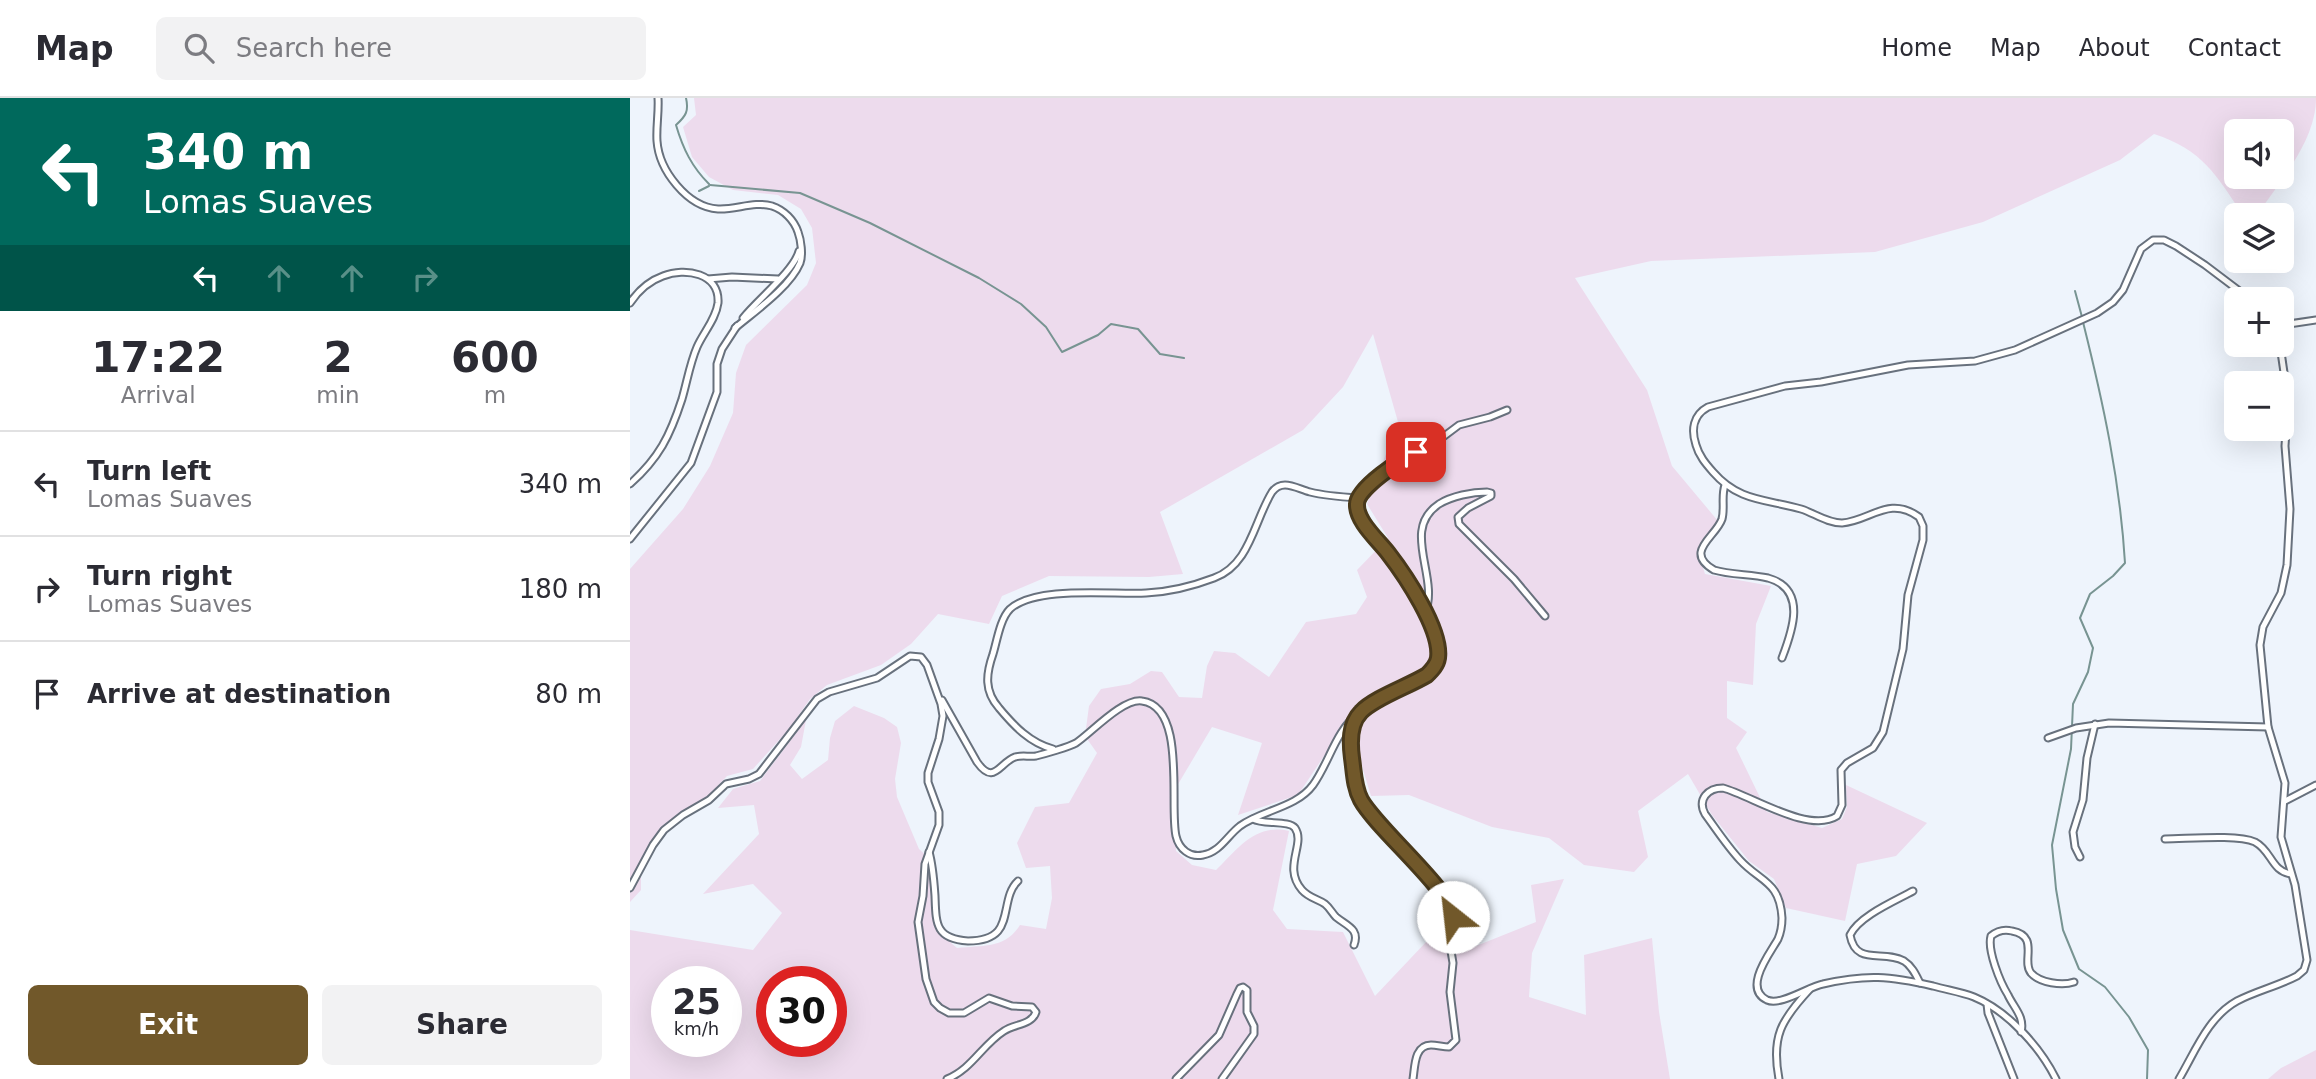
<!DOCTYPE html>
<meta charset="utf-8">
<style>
body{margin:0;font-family:"DejaVu Sans",sans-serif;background:#f2f2f3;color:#2b2b33;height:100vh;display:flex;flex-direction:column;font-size:26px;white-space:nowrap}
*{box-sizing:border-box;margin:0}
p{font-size:23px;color:#7c7c81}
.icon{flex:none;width:38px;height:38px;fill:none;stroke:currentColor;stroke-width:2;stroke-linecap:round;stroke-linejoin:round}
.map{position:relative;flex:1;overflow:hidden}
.sheet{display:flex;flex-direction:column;background:#fff;width:630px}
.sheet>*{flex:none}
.top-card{background:#00695c;color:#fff;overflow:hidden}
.fabs{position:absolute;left:1594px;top:21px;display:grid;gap:14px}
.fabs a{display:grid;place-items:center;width:70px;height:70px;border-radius:10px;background:#fff;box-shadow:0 7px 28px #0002;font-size:35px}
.speed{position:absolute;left:21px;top:868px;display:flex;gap:14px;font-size:35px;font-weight:700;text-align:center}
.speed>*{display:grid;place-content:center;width:91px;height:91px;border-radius:50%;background:#fff;box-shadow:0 7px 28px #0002;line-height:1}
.speed small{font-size:18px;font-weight:400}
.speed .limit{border:10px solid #d22;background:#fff;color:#111}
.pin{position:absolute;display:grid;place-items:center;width:60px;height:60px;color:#fff;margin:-30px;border-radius:14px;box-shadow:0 4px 10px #0006}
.me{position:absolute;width:77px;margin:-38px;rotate:331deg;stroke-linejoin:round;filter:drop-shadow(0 0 5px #0008)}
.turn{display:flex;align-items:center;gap:24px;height:147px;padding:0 28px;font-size:32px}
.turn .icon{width:91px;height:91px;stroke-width:2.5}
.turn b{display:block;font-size:49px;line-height:60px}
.lanes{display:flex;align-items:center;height:66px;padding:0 28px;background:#0003;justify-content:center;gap:35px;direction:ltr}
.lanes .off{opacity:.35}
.eta{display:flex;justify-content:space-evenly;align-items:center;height:119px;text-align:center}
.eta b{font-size:42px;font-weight:700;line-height:49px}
.button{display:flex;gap:14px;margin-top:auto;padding:14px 28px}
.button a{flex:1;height:80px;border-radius:10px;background:#71582a;color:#fff;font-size:28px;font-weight:700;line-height:80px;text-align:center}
.button a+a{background:#f2f2f3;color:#2b2b33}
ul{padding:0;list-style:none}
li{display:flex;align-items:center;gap:21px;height:105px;padding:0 28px;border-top:2px solid #e1e1e2}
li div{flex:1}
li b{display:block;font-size:26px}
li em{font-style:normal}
header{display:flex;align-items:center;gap:42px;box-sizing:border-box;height:98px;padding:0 35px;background:#fff;border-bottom:2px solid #e1e1e2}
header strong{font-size:33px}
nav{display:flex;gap:38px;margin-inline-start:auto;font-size:24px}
.search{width:490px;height:63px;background:#f2f2f3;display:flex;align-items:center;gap:18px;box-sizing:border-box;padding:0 24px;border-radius:10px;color:#7c7c81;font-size:26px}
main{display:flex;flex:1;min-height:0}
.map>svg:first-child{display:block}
.green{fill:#eddbed;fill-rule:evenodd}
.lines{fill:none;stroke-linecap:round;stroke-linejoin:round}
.stream{stroke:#789492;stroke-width:2}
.minor-casing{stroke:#68717d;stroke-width:9}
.minor{stroke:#fff;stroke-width:5}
.route-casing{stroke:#49391b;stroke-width:18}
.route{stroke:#71582a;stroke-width:12}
</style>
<header>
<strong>Map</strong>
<div class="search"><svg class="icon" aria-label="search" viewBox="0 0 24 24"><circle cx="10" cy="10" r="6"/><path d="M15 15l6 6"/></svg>Search here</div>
<nav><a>Home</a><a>Map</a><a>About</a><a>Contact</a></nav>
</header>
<main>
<section class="sheet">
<div class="top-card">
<div class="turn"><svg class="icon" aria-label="left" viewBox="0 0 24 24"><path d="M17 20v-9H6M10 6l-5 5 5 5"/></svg><div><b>340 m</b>Lomas Suaves</div></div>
<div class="lanes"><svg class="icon" aria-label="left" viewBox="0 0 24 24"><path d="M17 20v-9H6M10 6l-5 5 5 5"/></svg><svg class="icon off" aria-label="ahead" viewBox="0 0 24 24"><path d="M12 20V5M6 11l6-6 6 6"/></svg><svg class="icon off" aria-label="ahead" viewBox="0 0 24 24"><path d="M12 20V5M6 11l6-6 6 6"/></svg><svg class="icon off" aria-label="right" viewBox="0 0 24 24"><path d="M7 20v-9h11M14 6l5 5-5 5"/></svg></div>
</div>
<div class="eta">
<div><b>17:22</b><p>Arrival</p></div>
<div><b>2</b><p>min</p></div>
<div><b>600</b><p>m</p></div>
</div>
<ul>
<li><svg class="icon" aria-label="left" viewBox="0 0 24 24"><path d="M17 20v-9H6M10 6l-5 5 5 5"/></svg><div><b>Turn left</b><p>Lomas Suaves</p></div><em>340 m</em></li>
<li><svg class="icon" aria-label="right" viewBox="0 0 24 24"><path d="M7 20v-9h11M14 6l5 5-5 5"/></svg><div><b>Turn right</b><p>Lomas Suaves</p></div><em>180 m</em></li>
<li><svg class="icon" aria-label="arrive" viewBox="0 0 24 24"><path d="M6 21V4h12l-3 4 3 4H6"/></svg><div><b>Arrive at destination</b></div><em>80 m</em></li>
</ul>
<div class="button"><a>Exit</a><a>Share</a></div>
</section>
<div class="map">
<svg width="1686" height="981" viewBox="0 0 1686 981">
<rect width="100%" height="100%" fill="#eef4fc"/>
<!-- green -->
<g class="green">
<path d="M64,0H1686C1686,43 1650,83 1627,117H1613C1586,77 1573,52 1524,36L1490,62L1353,124L1245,154L1021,163L945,180L1017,292L1042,368L1088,423L1067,451L1075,476L1141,488L1126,526L1123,587L1097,583V620L1117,634L1106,650L1137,714L1192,730L1212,721L1217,709L1216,687L1297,725L1266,758L1227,766L1215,823L1156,810L1144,781L1119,763L1082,717L1058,676L1008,713L1018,759L1004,774L954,767L919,740L862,729L779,697L741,698L718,622L668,697L608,717L632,645L582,629L544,693L546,753L562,767L586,772C608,751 625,725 659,733L643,812L657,831L713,834L745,898L814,825L841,850L906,824L901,787L934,781L902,855L899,899L956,917L954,857L1022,840L1029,914L1040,981H0V832L123,852L152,815L123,786L73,796L129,736L124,707L88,710L103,691L130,683L176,622L171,649L160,667L172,681L198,662L200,640L205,623L224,608L254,620L267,629L271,645L265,681L267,699L289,751L300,761L308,824L320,844L327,850C353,847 375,851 390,827L416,831L422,800L420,768L396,770L387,745L405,709L439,705L467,655L455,638L459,608L471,591L500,586L521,573L532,574L549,599L572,600L577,568L584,553L605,555L639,579L676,524L726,516L737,499L727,472L758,440L737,406L768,324L743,236L713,289L673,332L530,414L553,476L519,479L419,478L372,498L359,526L308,516L281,546L251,567L197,587L180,601L159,631L123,671L97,678L80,696L31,730L11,768V792L0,804V471L53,411L80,368L103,315L106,275L116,247L177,187L186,165L182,130L171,111L148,97L103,92L79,79L62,59L53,29L66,17ZM1606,33H1652V79H1606ZM37,884H96V943H37ZM142,884H201V943H142Z"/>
<polygon points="1686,952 1686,981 1638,981 1651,970"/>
</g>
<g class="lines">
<!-- stream -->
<g class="stream">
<path d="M56,0C59,13 56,18 46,27C53,51 62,69 79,86"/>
<polyline points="80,87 170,95 240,125 349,180 391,206 416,229 432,254 468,237 481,226 508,231 530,256 554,260"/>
<polyline points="69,93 79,88"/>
<polyline points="1445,193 1452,219"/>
<path d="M1453,224C1473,304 1490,382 1495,465L1483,478L1460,496L1450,520L1463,550L1458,574L1443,606L1441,651L1422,747L1426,791L1433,832L1449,871L1475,889L1499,919L1518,952L1517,981"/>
</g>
<defs>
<g id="minor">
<path d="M28,0C29,14 26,29 27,43C29,72 57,109 88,111C106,112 124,103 142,108C154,112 164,122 168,134C171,142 173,157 170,165C160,189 124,214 105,230"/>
<polyline points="78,181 102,179 148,181"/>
<path d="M0,205C8,193 19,183 33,178C55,169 90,175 88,205C86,221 73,235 67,249C60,265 57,284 52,301C40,338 29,360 0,386"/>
<path d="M113,220C127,202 164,173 169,153"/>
<polyline points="1652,227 1686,222"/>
<path d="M1095,387C1091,398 1095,410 1092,421C1086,439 1053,454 1084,472C1101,477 1120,476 1138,480C1178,491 1162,534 1152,560"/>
<polyline points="0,441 61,365 87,294 87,266 92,251 107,228"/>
<path d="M795,515C810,479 770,432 809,406C822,398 842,394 857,394L861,395V398L838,410L828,419L829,426L884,481L915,518"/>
<path d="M312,602L347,664C364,688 369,665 385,659C392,657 399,659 406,658C414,656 439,649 446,645C461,635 493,600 512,603C557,609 539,708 546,738C549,751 560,760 573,757C590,754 597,738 610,728C632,712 666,710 683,687C699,665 706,632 728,616"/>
<polyline points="1418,640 1446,630 1479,625 1638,629"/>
<path d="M423,651C400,645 384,628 369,610C354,593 356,576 363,556C367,543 370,521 380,511C406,487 484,497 516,495C538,494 563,488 584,480C620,467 624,423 642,394C645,390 649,387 655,387C663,387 672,392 680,394C696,398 712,399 728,400"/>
<polyline points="1655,703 1686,687"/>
<path d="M623,721C634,727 659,722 665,730C676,746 652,769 672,792C679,800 688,801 695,806C700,810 702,815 706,819C717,828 730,831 724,847"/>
<path d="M1535,741C1557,741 1607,736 1625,744C1642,753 1641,773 1661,776"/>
<path d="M299,754C303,768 304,784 305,798C306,825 305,841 338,843C347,843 361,841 368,833C379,820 374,796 388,783"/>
<polyline points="1450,759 1445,749 1443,734 1453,702 1457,660 1465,626"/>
<path d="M0,790L23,747L34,732L53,717L79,702L96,686L119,681L129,676L187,601L199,594L247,580L280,558L291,559L297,567L311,606L313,618L309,641L298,675V684L309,714V727L295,766L293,798L288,824L296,881L304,904L310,910L319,915H334L359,900L382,908L402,909L406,914C402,927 384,926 374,933C352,947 342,971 317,981"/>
<path d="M1283,793C1265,803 1229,818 1220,837C1226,869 1253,851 1274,863C1282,868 1286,877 1290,885"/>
<polyline points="1357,906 1358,915 1384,981"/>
<path d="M1391,934C1395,919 1384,910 1378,897C1370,884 1357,852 1361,838C1367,833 1374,831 1382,833C1410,838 1391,863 1401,875C1410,885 1432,888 1444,884"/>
<polyline points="546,981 589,937 607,896 610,890 613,889 617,892 617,914 624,928 624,936 592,981"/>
<path d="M783,981C785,969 784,947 801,947C807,947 813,949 819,949L826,942L820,894L823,865L819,841L823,816L821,806L815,798L734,707C726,694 725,680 723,665C713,599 758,605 800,575C831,540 755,451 733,423L727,408L730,397L766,366L809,342L829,327L860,319L877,312"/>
<path d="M1149,981C1141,939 1151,922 1180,891"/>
<path d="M1426,981C1410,949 1378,913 1344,899C1331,894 1317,892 1303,888C1260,878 1236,876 1193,886C1178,889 1151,908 1137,902C1112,890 1141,854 1148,841C1151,834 1152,828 1152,820C1150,783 1130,784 1110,762C1097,748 1086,731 1075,716C1067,701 1078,690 1093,690C1122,698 1179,736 1207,718L1212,707L1211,672L1217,665L1243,650L1253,634L1273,551L1278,497L1293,442V428L1289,419C1259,397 1240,423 1212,425C1197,425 1184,415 1171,411C1136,401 1109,404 1083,374C1076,366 1069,358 1066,347C1061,332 1063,317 1078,309L1155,288L1191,284L1278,267L1345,263L1385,252L1467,215L1483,204L1493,192L1511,151L1523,142H1534L1546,148L1575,167L1620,201"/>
<path d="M1549,981C1565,954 1578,919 1607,903C1626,893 1648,888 1667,878L1674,872L1677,862L1665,787L1651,739L1655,685L1638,629L1630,547L1633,529L1651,495L1657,467L1660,411L1655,348L1658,302L1650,247"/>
</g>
</defs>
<!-- minor casing -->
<use href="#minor" class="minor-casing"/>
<!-- minor -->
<use href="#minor" class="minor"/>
</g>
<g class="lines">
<defs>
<path id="route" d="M786,354C772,361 727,390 727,406C726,423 748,442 758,455C775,477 812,532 808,560C807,567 802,572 797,577C779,588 744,600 731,614C719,626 720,645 722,660C724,674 724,689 731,702C747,731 823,794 823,819"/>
</defs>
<!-- route casing -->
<use href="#route" class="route-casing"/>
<!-- route -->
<use href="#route" class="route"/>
</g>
</svg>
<div class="fabs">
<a><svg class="icon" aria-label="sound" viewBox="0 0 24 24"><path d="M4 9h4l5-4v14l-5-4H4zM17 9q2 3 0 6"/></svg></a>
<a><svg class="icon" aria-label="layers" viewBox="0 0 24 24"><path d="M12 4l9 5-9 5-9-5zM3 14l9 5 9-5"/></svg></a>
<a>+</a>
<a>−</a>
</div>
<div class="speed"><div>25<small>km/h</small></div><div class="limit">30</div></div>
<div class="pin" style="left:786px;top:354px;background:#d93025"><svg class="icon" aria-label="arrive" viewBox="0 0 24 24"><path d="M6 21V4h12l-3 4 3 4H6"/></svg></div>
<svg class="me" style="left:823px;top:819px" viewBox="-20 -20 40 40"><circle r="19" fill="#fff"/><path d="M0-13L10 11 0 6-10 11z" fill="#71582a"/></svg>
</div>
</main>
